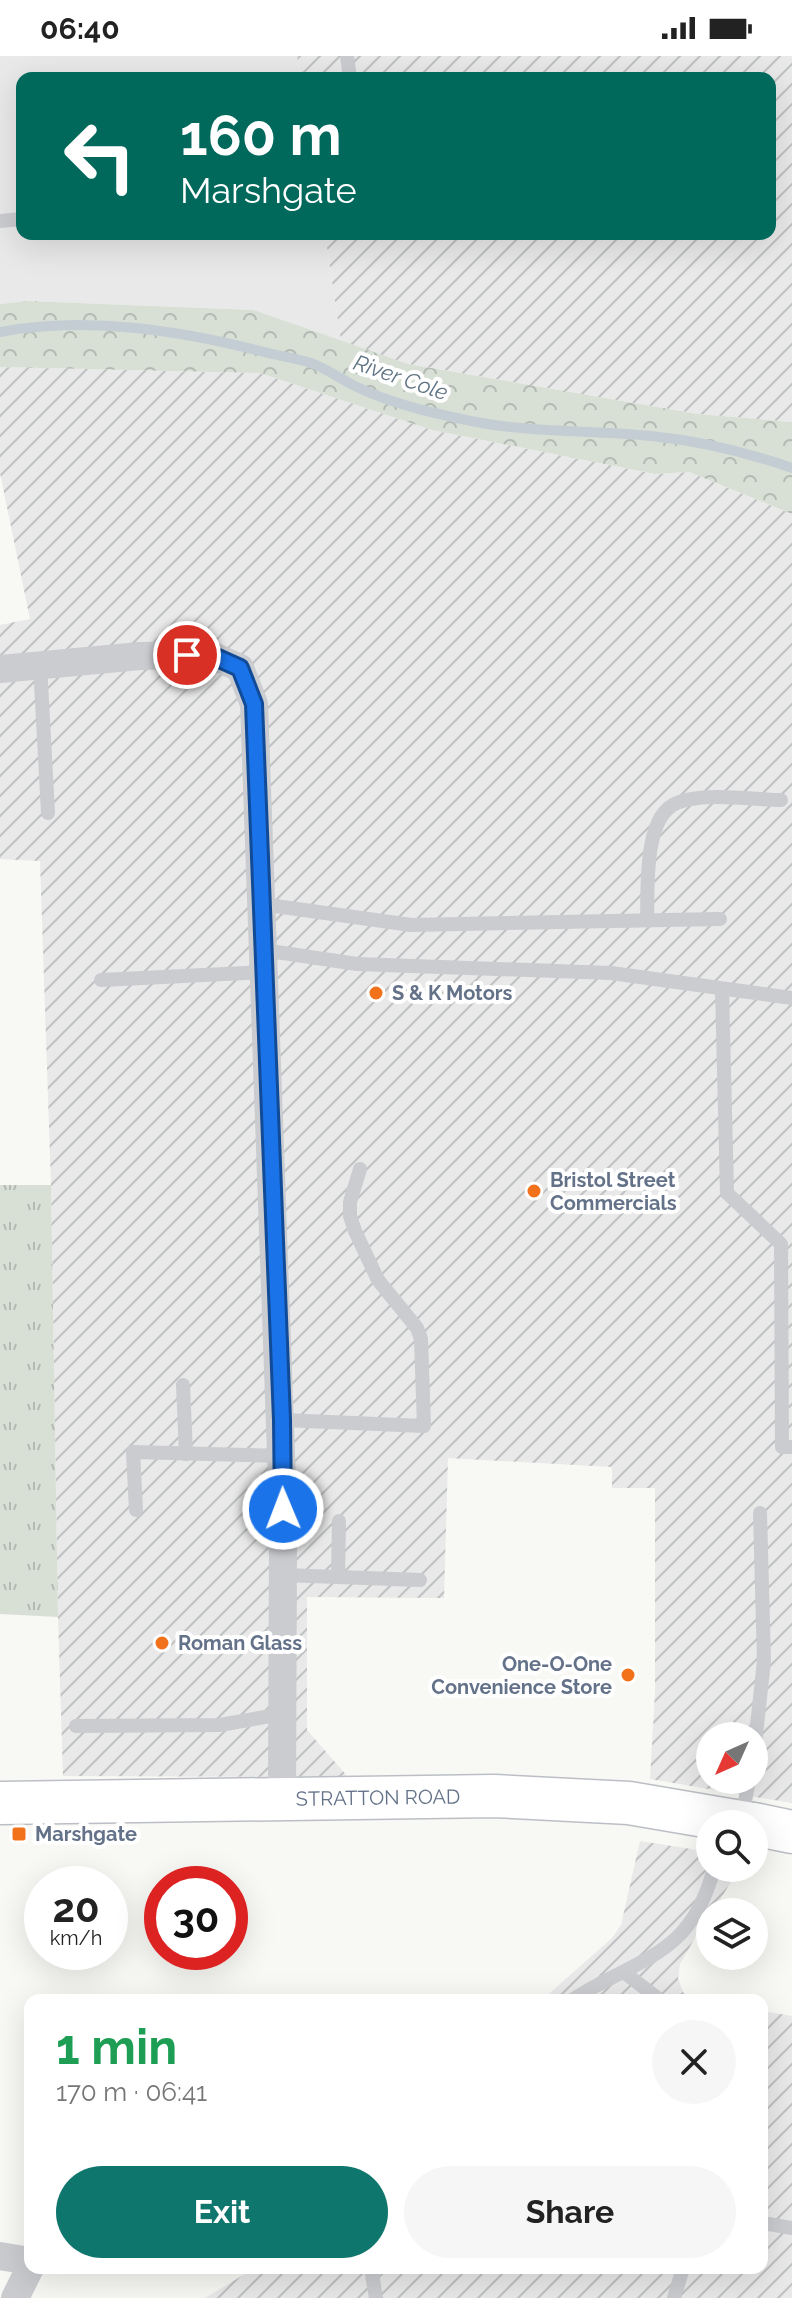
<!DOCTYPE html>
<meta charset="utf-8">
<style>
body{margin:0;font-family:Raleway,sans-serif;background:#f6f6f6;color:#222;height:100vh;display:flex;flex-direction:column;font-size:30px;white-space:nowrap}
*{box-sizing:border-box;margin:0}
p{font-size:26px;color:#767676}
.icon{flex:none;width:44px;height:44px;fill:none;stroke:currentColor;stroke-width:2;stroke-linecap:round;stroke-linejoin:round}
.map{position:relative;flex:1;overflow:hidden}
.side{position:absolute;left:24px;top:1938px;width:744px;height:280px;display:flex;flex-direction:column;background:#fff;border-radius:16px;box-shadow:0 8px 32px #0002}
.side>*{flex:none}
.hud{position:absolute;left:16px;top:16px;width:760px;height:168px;border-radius:16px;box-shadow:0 8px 32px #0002;background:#00695c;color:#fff;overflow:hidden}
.needle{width:52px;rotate:225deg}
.buttons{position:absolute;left:696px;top:1666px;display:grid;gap:16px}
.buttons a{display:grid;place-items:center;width:72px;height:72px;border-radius:50%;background:#fff;box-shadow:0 8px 32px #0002;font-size:40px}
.speed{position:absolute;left:24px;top:1810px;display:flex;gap:16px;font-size:40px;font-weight:700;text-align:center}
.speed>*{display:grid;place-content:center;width:104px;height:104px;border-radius:50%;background:#fff;box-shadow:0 8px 32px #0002;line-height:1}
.speed small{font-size:20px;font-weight:400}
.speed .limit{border:12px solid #d22;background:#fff;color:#111}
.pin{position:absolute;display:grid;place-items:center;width:68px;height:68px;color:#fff;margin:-34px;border:4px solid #fff;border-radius:50%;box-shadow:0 2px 8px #0007}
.me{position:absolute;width:88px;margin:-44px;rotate:359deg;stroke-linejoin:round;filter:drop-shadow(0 0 6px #0008)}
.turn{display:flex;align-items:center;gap:28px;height:168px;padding:0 32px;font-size:36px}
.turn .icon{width:104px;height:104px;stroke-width:2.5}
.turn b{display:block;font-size:56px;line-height:68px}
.round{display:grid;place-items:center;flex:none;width:84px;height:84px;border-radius:42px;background:#f6f6f6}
.overview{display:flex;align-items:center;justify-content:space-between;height:136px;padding:0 32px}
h1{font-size:48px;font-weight:700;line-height:60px;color:#1e9e55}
.action{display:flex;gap:16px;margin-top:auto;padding:16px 32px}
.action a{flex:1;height:92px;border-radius:48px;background:#0f766e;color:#fff;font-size:32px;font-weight:700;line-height:92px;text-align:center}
.action a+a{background:#f6f6f6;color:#222}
.status{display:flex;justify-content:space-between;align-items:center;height:56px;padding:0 40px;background:#fff;direction:ltr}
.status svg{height:22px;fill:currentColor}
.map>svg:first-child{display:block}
.built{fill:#e8e9e8}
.industrial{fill:url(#industrial-furrows);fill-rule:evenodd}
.grass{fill:url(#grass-tufts)}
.forest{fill:url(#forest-crowns)}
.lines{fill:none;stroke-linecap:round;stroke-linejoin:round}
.stream{stroke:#c5cdd4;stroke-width:10}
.secondary-casing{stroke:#bbbfc5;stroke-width:45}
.lane{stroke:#caccd0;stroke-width:14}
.street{stroke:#caccd0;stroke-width:28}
.secondary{stroke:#fff;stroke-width:42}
.route-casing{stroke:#114b97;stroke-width:20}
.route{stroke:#1a73e8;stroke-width:14}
.poi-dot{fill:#f2711b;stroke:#fff;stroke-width:3}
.labels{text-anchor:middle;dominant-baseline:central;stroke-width:8;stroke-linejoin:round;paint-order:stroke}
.poi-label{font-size:20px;font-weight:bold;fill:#647289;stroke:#fff;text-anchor:start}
.street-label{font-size:20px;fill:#647289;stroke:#fff}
.water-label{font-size:22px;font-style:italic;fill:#607484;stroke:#fff}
</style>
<div class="status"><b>06:40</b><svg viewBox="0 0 49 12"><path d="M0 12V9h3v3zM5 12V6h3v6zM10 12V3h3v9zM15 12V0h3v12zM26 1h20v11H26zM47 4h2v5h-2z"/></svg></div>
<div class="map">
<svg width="792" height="2242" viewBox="0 0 792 2242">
<defs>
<pattern id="industrial-furrows" width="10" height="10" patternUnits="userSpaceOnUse" patternTransform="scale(2)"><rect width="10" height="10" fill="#e8e9e8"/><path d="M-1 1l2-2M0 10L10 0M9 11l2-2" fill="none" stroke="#c0c1c2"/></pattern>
<pattern id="grass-tufts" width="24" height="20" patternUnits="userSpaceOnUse" patternTransform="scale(2)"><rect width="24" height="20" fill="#d8e0d5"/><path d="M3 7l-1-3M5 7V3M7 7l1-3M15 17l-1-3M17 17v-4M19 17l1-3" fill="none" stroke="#b3bab3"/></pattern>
<pattern id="forest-crowns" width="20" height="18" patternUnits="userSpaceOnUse" patternTransform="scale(2)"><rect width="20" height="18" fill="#d8e0d5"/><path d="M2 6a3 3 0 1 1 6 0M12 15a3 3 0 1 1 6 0" fill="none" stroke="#b3bab3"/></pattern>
</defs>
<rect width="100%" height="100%" fill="#f8f8f5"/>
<!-- built -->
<polygon class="built" points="0,0 297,0 301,22 22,22 22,178 325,178 341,285 254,254 28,245 0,248"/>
<!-- industrial -->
<g class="industrial">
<polygon points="297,0 792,0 792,366 698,358 408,308 341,285 325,178 770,178 770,22 301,22"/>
<path d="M0,311L260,317L432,374L655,418L689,416L792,458V1747L650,1723L655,1637V1432H612V1411L448,1402L444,1542L307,1541V1674L348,1721L63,1720L58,1561L51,1129L40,805L0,803V569L30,563L0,417ZM710,1680H754V1724H710Z"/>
<polygon points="640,1785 710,1796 710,1812 740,1812 712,1856 710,1856 680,1908 678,1922 683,1936 690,1943 695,1944 542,1944 612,1882 621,1869"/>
<polygon points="762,1955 792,1960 792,2242 205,2242 255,2212 762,2212"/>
</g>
<!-- grass -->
<polygon class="grass" points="0,1129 51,1129 58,1561 0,1558"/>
<!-- forest -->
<polygon class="forest" points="28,245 254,254 408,308 698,358 792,366 792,458 689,416 655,418 432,374 260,317 0,311 0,248"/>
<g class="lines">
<!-- stream -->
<path class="stream" d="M0,276C87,260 179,274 264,296C279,300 296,302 311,307C328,313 343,325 359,332C395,349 437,358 476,366C533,377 593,374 651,380C700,385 746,396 792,412"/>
<defs>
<g id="secondary">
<path id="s1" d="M0,1747L494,1740L629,1747L752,1768"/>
<polyline points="754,1768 792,1776"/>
</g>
</defs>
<!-- secondary casing -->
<use href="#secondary" class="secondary-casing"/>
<!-- lane -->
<g class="lane">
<polyline points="347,0 349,15"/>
<polyline points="0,165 22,163"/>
<polyline points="40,608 48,757"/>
<polyline points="261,848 411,869 720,863"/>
<path d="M647,864C648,835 644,770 670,751C692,734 753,744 781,744"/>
<polyline points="263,894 357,908 611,917 792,942"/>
<polyline points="101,924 264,916"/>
<polyline points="722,933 727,1137 781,1188 782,1391 792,1391"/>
<polyline points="183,1329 186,1398"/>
<polyline points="282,1364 424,1370 421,1283 417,1272 378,1224 355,1175 350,1160 350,1146 360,1113"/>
<polyline points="136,1454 133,1396 282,1400"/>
<polyline points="283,1519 420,1524"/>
<polyline points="338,1521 339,1465"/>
<polyline points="76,1670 220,1669 282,1658"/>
<polyline points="754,1697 764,1605 760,1457"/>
<polyline points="742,1761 749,1724"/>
<polyline points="625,1917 660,1944"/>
<path d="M572,1944C638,1901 691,1902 714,1812"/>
<polyline points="762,2167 792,2172"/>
<polyline points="371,2212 376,2242"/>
<polyline points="674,2242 683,2212"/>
</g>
<!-- street -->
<g class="street">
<polyline points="0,613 140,600 211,599 240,612 254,648 283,1453"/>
<polyline points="282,1741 283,1492"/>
<polyline points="0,2200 30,2205"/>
<polyline points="15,2242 30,2212"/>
</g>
<!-- secondary -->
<use href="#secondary" class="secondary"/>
</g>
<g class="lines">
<defs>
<polyline id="route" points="187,599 211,599 240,612 254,648 282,1364 283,1453"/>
</defs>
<!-- route casing -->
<use href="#route" class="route-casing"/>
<!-- route -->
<use href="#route" class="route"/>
</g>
<!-- markers -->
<g class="poi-dot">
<circle cx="376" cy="937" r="8"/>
<circle cx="534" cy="1135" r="8"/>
<circle cx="162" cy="1587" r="8"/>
<circle cx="628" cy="1619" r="8"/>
<rect x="11" y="1770" width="16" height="16" rx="4"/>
</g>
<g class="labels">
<!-- poi labels -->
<g class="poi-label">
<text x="392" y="937">S &amp; K Motors</text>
<text x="550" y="1124">Bristol Street<tspan x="550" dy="23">Commercials</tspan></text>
<text x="178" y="1587">Roman Glass</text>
<text x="612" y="1608" text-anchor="end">One-O-One<tspan x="612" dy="23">Convenience Store</tspan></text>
<text x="35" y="1778">Marshgate</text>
</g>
<!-- street labels -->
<g class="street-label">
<text stroke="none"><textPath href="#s1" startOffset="378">STRATTON ROAD</textPath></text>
</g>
<!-- water labels -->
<g class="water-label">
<text transform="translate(401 321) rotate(19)">River Cole</text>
</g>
</g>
</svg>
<div class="buttons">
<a><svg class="needle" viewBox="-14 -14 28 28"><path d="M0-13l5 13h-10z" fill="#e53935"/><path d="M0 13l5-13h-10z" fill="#767676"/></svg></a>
<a><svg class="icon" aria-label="search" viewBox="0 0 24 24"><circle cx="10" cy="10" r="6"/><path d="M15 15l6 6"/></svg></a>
<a><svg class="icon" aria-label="layers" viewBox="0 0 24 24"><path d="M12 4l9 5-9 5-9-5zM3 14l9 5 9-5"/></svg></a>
</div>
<div class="speed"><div>20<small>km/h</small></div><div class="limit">30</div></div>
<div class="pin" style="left:187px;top:599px;background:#d93025"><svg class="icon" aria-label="arrive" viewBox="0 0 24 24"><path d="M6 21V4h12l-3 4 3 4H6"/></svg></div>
<svg class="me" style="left:283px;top:1453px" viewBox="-20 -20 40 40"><circle r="17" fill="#1a73e8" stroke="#fff" stroke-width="3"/><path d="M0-11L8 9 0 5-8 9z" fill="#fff"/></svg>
<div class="hud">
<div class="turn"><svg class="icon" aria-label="left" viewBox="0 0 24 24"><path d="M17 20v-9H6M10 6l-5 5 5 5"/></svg><div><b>160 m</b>Marshgate</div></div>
</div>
<section class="side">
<div class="overview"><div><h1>1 min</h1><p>170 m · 06:41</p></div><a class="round"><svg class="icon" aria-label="close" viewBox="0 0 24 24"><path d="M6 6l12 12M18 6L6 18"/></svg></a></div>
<div class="action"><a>Exit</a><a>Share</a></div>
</section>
</div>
